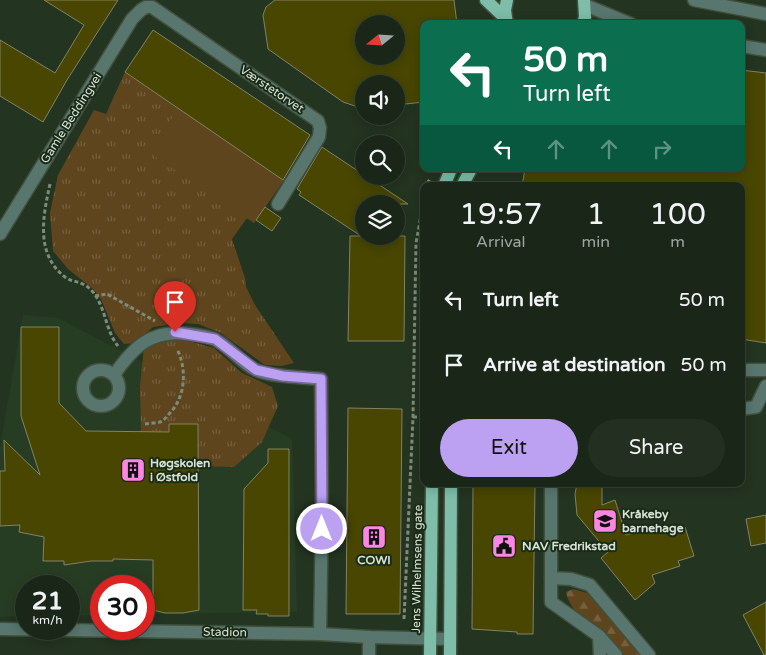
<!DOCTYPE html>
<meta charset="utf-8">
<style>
body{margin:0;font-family:"Varela Round",sans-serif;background:#232f21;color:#f1f3f6;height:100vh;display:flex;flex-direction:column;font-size:19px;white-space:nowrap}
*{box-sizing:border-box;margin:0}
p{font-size:16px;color:#9fa5a2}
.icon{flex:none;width:28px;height:28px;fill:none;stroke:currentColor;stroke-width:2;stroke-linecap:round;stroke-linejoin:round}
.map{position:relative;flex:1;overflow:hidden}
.details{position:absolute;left:420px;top:182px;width:325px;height:305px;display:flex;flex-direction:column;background:#1a2718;border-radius:10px;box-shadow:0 2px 12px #0003,0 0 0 1px #384437}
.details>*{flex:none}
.banner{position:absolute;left:420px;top:20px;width:325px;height:152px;border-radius:10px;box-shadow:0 2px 12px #0003,0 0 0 1px #384437;background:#0b6e4f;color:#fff;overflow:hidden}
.needle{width:32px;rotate:252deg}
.buttons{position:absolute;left:355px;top:15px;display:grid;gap:10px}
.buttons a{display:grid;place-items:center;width:50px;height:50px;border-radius:50%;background:#1a2718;box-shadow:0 2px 12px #0003,0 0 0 1px #384437;font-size:25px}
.speed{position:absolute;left:15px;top:575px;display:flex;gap:10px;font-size:25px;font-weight:700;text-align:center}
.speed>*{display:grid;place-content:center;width:65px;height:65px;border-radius:50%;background:#1a2718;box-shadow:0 2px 12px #0003,0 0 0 1px #384437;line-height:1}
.speed small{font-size:12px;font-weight:400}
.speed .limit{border:8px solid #d22;background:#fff;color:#111}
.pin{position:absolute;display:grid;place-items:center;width:42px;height:42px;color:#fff;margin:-51px -21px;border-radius:50% 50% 50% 0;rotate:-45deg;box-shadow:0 0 5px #0007}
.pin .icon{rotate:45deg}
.me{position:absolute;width:55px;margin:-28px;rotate:0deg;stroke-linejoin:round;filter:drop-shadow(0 0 4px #0008)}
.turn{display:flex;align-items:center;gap:18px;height:105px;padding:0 20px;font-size:22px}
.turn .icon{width:65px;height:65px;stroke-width:2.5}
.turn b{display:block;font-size:35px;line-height:42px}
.lanes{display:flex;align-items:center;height:48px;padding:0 20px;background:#0003;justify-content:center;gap:25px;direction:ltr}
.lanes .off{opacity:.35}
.eta{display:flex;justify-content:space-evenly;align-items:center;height:85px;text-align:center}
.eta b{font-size:30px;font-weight:600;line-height:35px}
.button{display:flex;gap:10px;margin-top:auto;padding:10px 20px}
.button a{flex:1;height:58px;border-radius:30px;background:#bca0f2;color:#111;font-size:20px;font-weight:600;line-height:58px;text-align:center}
.button a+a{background:#232f21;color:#f1f3f6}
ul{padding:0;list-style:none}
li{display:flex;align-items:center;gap:15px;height:65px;padding:0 20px}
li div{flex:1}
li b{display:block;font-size:19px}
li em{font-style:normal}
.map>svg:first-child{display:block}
.built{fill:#273d23}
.forest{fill:url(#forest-firs)}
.park{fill:url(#park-tufts)}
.garden{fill:#5f451e}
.building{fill:#484600;stroke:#828265;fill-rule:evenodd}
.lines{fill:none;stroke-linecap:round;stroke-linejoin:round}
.minor-casing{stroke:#40503d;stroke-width:15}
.major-casing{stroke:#40503d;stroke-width:15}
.path{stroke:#7d8b7a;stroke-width:3;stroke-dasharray:4 2.5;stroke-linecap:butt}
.minor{stroke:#58766d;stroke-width:12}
.major{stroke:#7dbdaa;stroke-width:12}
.route-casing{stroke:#7a689d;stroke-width:12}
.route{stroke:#bca0f2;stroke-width:9}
.labels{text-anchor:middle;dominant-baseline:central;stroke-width:4;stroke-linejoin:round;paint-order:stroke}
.street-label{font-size:12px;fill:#d6e2d4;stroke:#192a16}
.poi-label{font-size:12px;font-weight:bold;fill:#d6e2d4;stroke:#192a16;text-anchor:start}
</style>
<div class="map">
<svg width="766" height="655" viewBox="0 0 766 655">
<defs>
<pattern id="forest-firs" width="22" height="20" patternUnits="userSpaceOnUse" patternTransform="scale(1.25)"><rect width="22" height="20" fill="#5f451e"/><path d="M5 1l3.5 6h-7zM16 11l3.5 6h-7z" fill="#75603e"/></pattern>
<pattern id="park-tufts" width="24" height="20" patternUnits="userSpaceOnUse" patternTransform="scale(1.25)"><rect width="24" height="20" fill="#5f451e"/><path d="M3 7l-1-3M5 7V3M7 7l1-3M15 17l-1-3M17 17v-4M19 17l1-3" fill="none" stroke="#75603e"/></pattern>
</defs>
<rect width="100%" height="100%" fill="#233420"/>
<!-- built -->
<polygon class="built" points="23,315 58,318 292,439 297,612 144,614 144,586 101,586 101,615 69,616 69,586 26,586 26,616 0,617 0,447"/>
<!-- forest -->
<path class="forest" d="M573,589L587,593L644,655H622C606,640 568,612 566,592Z"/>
<!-- park -->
<g class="park">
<polygon points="125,72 284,180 254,223 247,218 232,239 245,278 246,287 255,305 294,363 281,366 265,365 221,333 198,324 180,323 153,327 135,343 124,344 115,333 101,299 92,288 68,269 53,251 50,213 58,175 94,110 106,114"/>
<polygon points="178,338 214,348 242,373 272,387 278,406 262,442 234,467 198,466 198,424 169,424 169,436 163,432 141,432 140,386 144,347"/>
</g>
<!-- garden -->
<polygon class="garden" points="179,108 284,180 254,223 148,152"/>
<!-- building -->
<g class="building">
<polygon points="44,0 118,0 67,80 43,122 0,96 0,40 55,73 84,25"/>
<path d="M275,0H454L457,24H424V102L396,105V84H364V109L343,102L268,49L263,15L266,7ZM364,24H396V56H364Z"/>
<polygon points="153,30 310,135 283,180 125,72"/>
<polygon points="741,70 766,73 766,343 741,339 741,186 522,186 525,169 741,169"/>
<polygon points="322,147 364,175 364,176 366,176 408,204 364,204 364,236 405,236 404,341 348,341 350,236 361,236 299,195 301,192 297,189"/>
<polygon points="265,207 281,218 272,231 256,220"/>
<polygon points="21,327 59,327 59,403 86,431 169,432 169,424 198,424 199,610 183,613 165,613 153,610 153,560 113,559 113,561 91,561 64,565 64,561 43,561 44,537 19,532 20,525 0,526 0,471 5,471 4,440 40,475 21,416"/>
<polygon points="348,408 402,409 400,614 346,614"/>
<polygon points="268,449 289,449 289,616 268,616 268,614 256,614 257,610 243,610 244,489 268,463"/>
<polygon points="473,484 535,484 533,634 517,634 517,632 472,629"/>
<polygon points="577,484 602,484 602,505 615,500 626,535 649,528 651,533 668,528 669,532 685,527 694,556 678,561 680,566 652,575 655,583 635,600 601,558 608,552 577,515 575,494"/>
<polygon points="766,515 766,543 751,546 746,519"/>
<polygon points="766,602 766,655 764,655 743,615"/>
</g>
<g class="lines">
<defs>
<g id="minor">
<polyline points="694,0 766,14"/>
<polyline points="585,5 631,24"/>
<polyline points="741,46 766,50"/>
<polyline points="0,234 132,19 141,10 146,7 152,7 318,121 320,128 319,137 278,204"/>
<polyline points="741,370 766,370"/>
<circle cx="101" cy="388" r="18"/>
<path d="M114,375C134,346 152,329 189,334C197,335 208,336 216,340C230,347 241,363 256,370C271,377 303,377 321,379L322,511L320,634"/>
<polyline points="741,409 756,407 766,386"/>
<polyline points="551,484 551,578 571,579 590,585 649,655"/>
<polyline points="551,578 551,602 599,636 616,655"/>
<polyline points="0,629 320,634 369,637 450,639"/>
<polyline points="599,636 600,655"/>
<polyline points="369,637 369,655"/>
</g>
<g id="major">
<polyline points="486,0 506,19"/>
<polyline points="507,0 505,10 507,24"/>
<polyline points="583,24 585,17 584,0"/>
<polyline points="444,186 451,169"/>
<polyline points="462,186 471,169"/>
<polyline points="430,655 432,484"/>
<polyline points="450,655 451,484"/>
</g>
</defs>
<!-- minor casing -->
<use href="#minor" class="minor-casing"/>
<!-- major casing -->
<use href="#major" class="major-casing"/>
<!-- path -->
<g class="path">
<path d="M50,184C43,216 35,254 65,277C73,283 82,280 92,291C106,307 105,330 118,346"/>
<polyline points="426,186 427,180 430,182"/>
<polyline points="95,296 107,294 155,321"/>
<polyline points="413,417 424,417"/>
<path d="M145,424C150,423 156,423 160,422C164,421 166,417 169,414C186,397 187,369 177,349"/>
<polyline points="404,619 413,417 416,243 424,199"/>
</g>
<!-- minor -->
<use href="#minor" class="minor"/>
<!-- major -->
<use href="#major" class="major"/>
</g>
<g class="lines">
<defs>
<polyline id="route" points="175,332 215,339 256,370 283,376 321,379 322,529"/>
</defs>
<!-- route casing -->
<use href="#route" class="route-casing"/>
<!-- route -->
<use href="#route" class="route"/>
</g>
<!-- icons -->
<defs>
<symbol id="building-square" viewBox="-11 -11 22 22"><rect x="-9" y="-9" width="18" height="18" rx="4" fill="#fd86e2" stroke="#192a16"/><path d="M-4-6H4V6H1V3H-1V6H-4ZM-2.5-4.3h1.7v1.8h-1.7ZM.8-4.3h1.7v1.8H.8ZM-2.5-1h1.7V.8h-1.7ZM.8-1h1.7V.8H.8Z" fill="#111"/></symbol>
<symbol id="school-square" viewBox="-11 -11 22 22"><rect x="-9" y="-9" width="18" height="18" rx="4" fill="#fd86e2" stroke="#192a16"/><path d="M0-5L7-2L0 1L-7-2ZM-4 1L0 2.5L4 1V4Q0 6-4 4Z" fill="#111"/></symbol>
<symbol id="civic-square" viewBox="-11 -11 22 22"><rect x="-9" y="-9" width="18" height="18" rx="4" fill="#fd86e2" stroke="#192a16"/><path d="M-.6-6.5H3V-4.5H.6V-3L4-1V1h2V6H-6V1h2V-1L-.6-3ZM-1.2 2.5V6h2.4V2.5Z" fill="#111"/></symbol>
</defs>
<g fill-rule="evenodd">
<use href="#building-square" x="119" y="456" width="28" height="28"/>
<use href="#school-square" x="591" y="507" width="28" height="28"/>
<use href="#building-square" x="360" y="523" width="28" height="28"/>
<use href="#civic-square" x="490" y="532" width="28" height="28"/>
</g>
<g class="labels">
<!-- street labels -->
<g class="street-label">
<text transform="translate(272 89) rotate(34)">Værstetorvet</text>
<text transform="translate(71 118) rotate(-58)">Gamle Beddingvei</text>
<text transform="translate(417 569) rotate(-89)">Jens Wilhelmsens gate</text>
<text transform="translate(225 632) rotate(1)">Stadion</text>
</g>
<!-- poi labels -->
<g class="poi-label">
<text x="150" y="463">Høgskolen<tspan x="150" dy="14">i Østfold</tspan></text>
<text x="622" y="514">Kråkeby<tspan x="622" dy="14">barnehage</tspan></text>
<text x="522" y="546">NAV Fredrikstad</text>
<text x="374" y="560" text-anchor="middle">COWI</text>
</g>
</g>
</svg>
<div class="buttons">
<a><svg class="needle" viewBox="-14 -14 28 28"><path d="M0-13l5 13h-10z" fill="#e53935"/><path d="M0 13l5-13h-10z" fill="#9fa5a2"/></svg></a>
<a><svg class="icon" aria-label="sound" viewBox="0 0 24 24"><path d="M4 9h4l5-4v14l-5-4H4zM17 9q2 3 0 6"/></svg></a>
<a><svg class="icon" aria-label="search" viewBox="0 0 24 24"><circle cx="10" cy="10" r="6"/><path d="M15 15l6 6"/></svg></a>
<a><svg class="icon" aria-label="layers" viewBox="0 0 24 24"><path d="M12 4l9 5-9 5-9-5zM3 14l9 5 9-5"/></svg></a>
</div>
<div class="speed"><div>21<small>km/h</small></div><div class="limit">30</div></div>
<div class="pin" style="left:175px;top:332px;background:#d93025"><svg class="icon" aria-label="arrive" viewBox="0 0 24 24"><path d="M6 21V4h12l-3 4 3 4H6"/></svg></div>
<svg class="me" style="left:322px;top:529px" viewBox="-20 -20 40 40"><circle r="17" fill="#bca0f2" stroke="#fff" stroke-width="3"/><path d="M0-11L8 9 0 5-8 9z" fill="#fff"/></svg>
<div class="banner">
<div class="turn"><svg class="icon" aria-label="left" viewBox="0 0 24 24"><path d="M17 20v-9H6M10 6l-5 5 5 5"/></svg><div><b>50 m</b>Turn left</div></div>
<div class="lanes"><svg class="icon" aria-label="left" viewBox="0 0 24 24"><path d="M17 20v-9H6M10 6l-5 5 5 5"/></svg><svg class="icon off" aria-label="ahead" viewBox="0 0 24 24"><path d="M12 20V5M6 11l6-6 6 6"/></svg><svg class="icon off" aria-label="ahead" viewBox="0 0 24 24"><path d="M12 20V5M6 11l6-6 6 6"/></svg><svg class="icon off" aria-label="right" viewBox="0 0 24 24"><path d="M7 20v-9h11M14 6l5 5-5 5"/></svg></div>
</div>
<section class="details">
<div class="eta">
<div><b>19:57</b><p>Arrival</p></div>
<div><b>1</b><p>min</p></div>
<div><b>100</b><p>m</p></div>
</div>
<ul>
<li><svg class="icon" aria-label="left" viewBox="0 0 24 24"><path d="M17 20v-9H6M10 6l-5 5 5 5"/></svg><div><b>Turn left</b></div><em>50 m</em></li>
<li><svg class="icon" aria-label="arrive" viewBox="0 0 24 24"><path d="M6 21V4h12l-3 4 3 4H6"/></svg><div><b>Arrive at destination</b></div><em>50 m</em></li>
</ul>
<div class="button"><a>Exit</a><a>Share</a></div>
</section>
</div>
